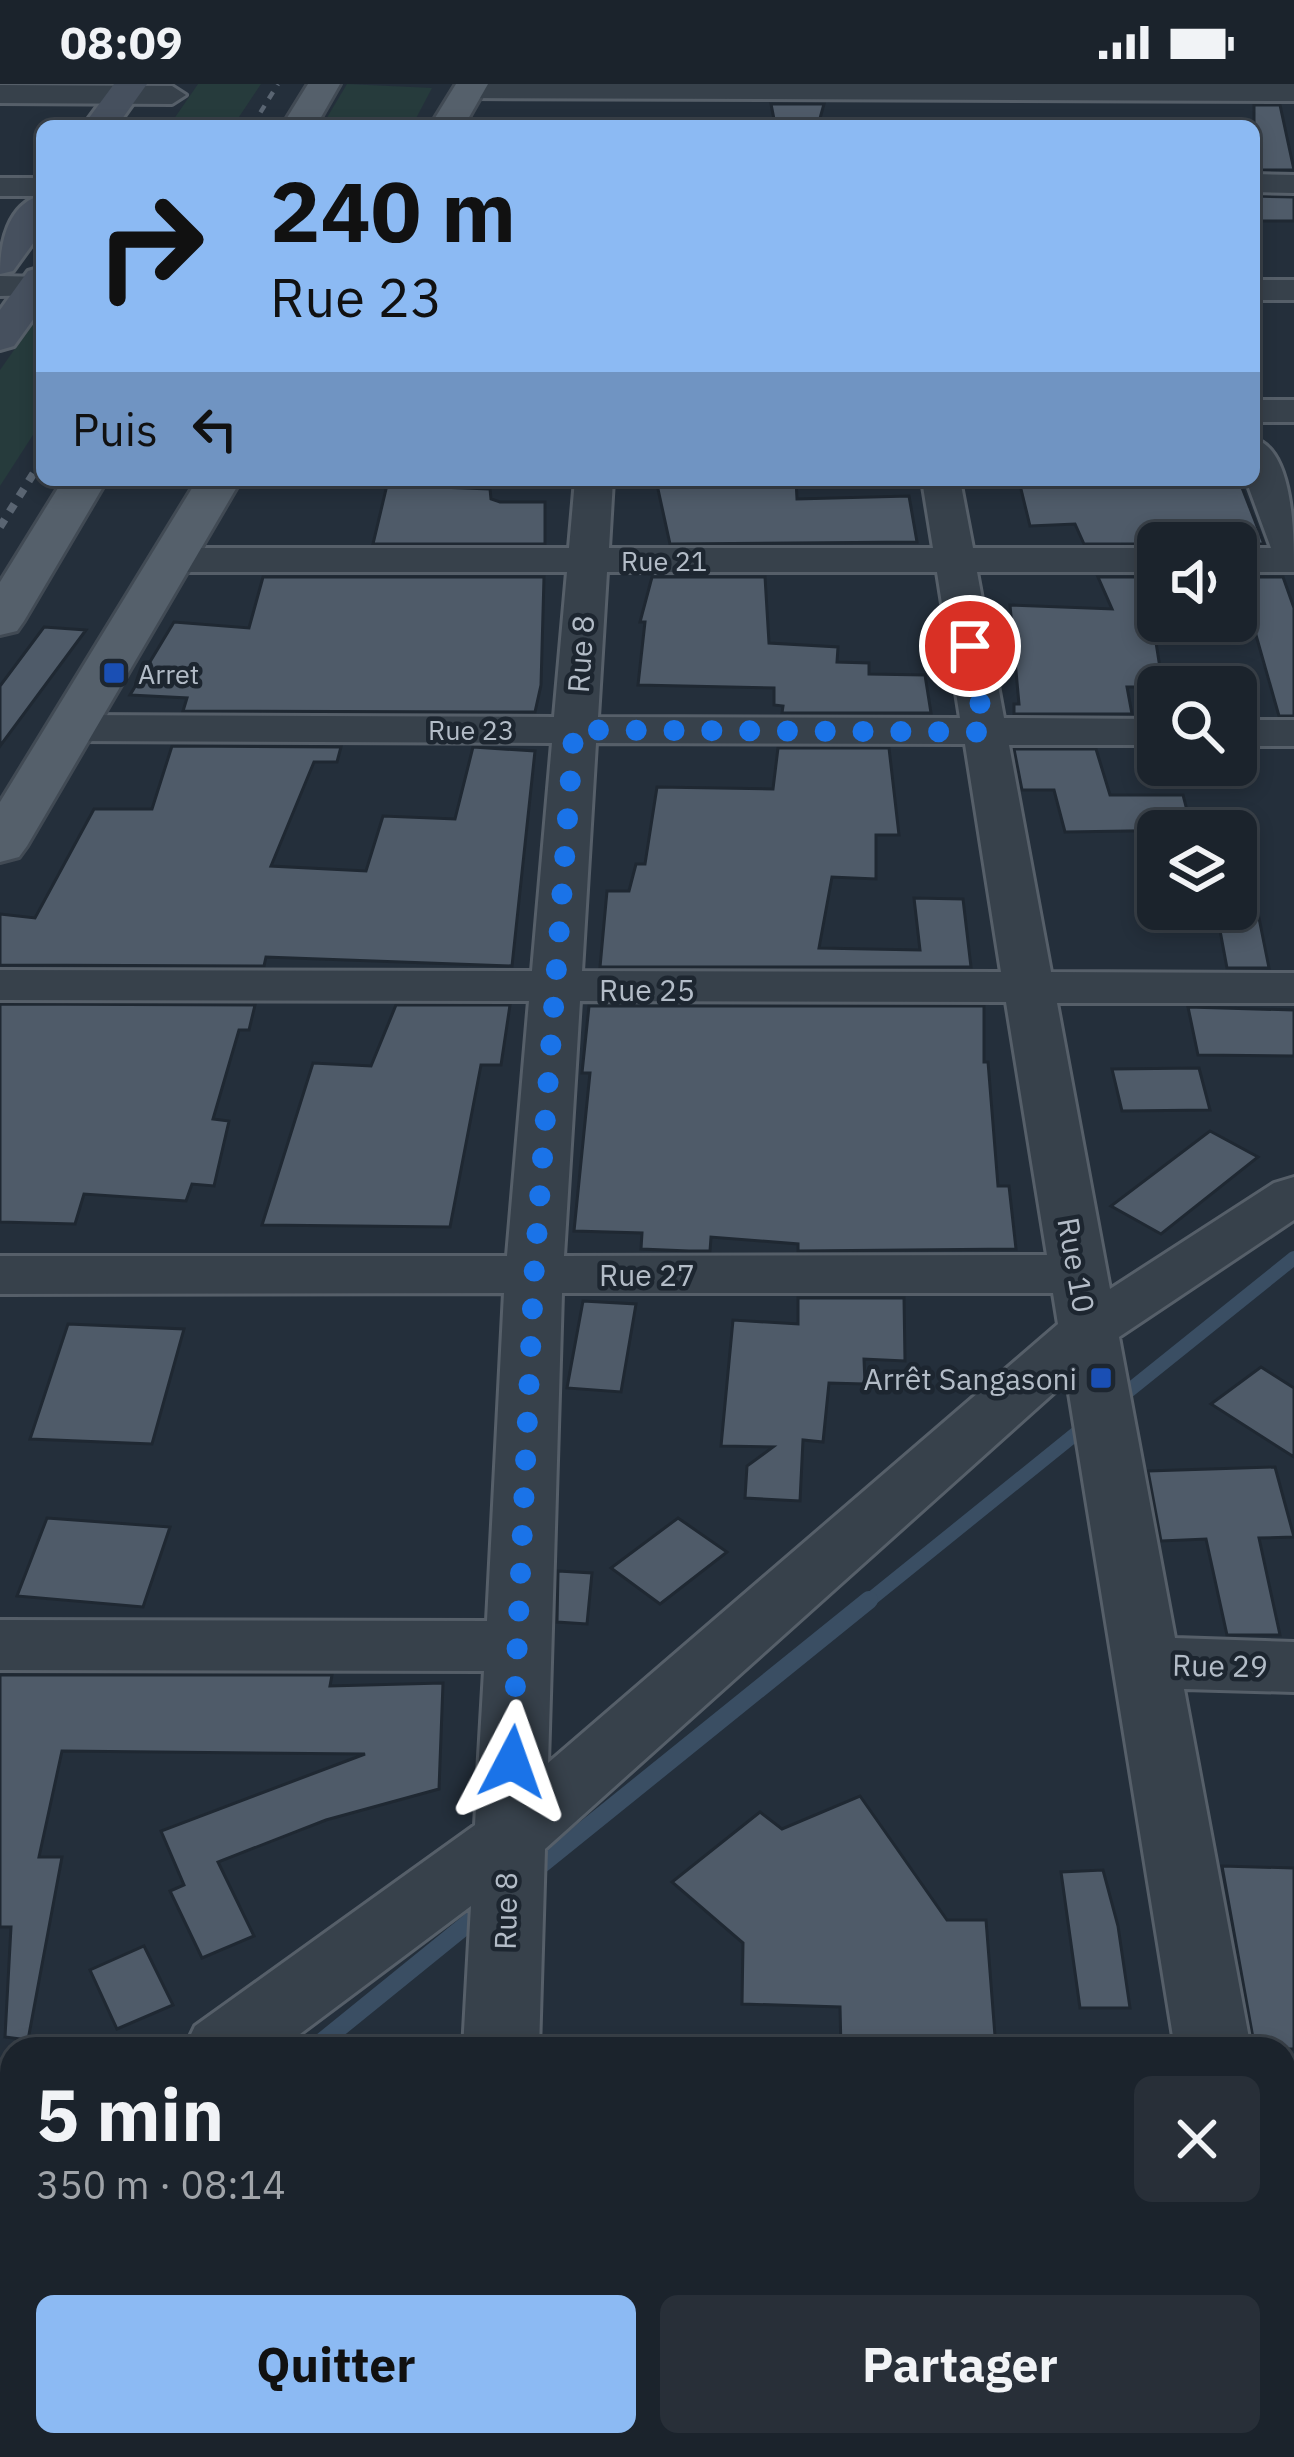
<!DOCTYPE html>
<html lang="fr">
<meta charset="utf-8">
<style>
body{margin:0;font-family:"IBM Plex Sans",sans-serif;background:#282f38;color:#f1f3f6;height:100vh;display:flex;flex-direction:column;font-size:45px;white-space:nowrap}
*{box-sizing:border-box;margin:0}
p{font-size:39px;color:#a0a4a9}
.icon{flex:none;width:66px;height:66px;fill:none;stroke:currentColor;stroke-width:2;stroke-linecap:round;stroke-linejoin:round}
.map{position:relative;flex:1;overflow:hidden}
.details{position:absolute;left:0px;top:1953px;width:1296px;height:420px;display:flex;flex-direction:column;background:#1b232c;border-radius:36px 36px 0 0;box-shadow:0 6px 18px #0003,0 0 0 3px #394048}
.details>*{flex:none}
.top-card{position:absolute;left:36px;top:36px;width:1224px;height:366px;border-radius:18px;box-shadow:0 6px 18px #0003,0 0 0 3px #394048;background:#8cbaf3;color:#111;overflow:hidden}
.buttons{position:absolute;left:1137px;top:438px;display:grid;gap:24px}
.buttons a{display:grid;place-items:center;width:120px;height:120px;border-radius:18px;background:#1b232c;box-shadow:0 6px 18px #0003,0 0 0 3px #394048;font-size:60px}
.pin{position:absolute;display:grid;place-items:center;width:102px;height:102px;color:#fff;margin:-51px;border:6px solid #fff;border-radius:50%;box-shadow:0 3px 12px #0007}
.me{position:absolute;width:132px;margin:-66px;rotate:4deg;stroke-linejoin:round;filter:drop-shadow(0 0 9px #0008)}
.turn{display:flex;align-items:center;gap:42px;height:252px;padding:0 36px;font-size:54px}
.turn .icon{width:156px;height:156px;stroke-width:2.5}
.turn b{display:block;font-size:84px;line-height:102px}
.then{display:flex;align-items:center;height:114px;padding:0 36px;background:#0003;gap:24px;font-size:45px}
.round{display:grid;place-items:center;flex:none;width:126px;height:126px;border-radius:18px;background:#282f38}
.summary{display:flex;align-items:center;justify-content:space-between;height:204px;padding:0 36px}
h1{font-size:72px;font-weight:700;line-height:90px}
.button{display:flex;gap:24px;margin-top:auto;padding:24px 36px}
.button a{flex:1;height:138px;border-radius:18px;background:#8cbaf3;color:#111;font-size:48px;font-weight:700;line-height:138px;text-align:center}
.button a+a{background:#282f38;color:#f1f3f6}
.status{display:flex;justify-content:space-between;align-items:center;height:84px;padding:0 60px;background:#1b232c;direction:ltr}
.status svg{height:33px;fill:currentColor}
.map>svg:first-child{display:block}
.green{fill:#263b3c}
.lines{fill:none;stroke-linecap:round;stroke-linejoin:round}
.stream-far1{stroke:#3a4e63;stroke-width:14}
.stream{stroke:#3a4e63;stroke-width:18}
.building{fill:#4f5b69;stroke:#1f2832;stroke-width:3}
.street-casing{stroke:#565f69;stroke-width:6}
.secondary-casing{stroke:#565f69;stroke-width:6}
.primary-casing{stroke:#414a54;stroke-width:6}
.street{fill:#37414b;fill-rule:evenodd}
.secondary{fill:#46505e;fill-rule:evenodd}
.primary{fill:#55606b;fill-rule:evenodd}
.rail-far1{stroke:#5a6572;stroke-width:4.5;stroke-dasharray:8 8;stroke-linecap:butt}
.rail{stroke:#5a6572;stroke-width:8;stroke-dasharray:9 9;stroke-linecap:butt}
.route{stroke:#1a73e8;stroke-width:21;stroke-dasharray:0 37.8}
.transit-dot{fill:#1a4fb4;stroke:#1d2630;stroke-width:4.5}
.labels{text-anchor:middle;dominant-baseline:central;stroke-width:9;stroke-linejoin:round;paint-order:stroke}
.far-street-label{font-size:27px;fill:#b3bcc7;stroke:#1d2630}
.far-poi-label{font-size:27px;fill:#b3bcc7;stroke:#1d2630;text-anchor:start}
.street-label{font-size:30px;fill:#b3bcc7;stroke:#1d2630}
.poi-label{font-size:30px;fill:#b3bcc7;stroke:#1d2630;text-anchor:end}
</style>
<div class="status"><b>08:09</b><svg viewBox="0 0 49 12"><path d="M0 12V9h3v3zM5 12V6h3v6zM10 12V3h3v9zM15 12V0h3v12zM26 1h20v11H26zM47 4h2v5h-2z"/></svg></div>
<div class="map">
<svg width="1294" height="2373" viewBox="0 0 1294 2373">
<rect width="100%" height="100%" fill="#242f3b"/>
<!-- green -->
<g class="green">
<polygon points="198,0 261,0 233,42 169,42"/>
<polygon points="347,0 432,4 412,42 322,42"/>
<polygon points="42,226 42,337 0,402 0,286"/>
</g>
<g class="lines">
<!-- stream-far1 -->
<g class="stream-far1">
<polyline points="1116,1317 1294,1174"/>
<polyline points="866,1519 1089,1339"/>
</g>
<!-- stream -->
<g class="stream">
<polyline points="532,1788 869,1516"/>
<polyline points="313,1965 482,1828"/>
<polyline points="0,2217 12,2208"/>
</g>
</g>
<!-- building -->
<g class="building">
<polygon points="771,20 824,20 819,38 774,35"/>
<polygon points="1254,21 1280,21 1294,86 1254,86"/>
<polygon points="1254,112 1294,113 1294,137 1254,137"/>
<polygon points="656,396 796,396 797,415 909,412 917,458 670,460"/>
<polygon points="1091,396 1239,396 1264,460 1084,460 1075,440 1030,442 1020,401 1091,402"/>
<polygon points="387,401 490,405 491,415 500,418 545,418 545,460 373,460"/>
<polygon points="263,493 544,493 541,601 535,628 183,627 187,614 130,611 174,538 249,544"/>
<polygon points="652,493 765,493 769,559 838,563 837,578 869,579 869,590 925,591 931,629 782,629 783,622 774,621 774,604 638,601 645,538 640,538"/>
<polygon points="1098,493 1158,493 1158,514 1149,514 1163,603 1158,603 1158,614 1152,615 1146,603 1127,603 1132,630 1014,630 1014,620 1019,620 1010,521 1112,525"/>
<polygon points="1236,493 1283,493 1294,524 1294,632 1279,632 1250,530 1236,529"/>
<polygon points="44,543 86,546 0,662 0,602"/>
<polygon points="172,662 341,663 337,678 314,678 271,782 366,787 383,732 455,735 473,663 535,667 512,882 266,873 264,882 0,881 0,830 35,834 94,725 152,725"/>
<polygon points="778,664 889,664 899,751 876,751 876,795 832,793 819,864 920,866 914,814 963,815 971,883 600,883 607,807 629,807 636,780 645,780 657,703 773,705"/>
<polygon points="1014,665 1096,665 1110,711 1183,711 1192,746 1065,748 1054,706 1022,706"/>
<polygon points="1257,824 1269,884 1227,884 1216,825"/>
<polygon points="0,920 255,921 249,946 239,946 213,1035 229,1037 214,1102 192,1100 186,1117 84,1110 75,1140 0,1138"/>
<polygon points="396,921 510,921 501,981 481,981 450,1143 262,1141 313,979 371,982"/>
<polygon points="589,922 984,922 984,978 988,978 998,1102 1009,1102 1016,1165 798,1167 798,1160 711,1153 710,1167 689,1167 641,1165 642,1149 574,1147 590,989 582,989"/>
<polygon points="1188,923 1294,926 1294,972 1198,971"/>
<polygon points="1199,984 1210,1026 1122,1027 1112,985"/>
<polygon points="1210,1047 1258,1073 1161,1150 1111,1122"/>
<polygon points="798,1214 904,1214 905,1277 864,1275 865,1300 829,1299 823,1358 803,1356 800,1417 745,1414 747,1382 773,1363 721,1362 733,1236 798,1240"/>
<polygon points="583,1217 636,1220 621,1308 567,1304"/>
<polygon points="68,1240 184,1245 152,1360 30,1355"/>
<polygon points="1261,1283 1294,1304 1294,1373 1211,1320"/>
<polygon points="1275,1383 1294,1453 1259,1454 1280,1551 1227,1551 1206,1455 1161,1457 1148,1387"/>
<polygon points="47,1434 170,1443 143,1523 17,1512"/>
<polygon points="678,1434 727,1468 660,1520 611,1484"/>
<polygon points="558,1487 592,1489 587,1540 557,1538"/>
<polygon points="0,1591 332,1591 330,1602 443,1599 439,1705 326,1736 218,1778 254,1852 202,1874 170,1807 184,1801 161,1747 365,1670 62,1667 39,1773 62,1773 28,1956 5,1953 11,1843 0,1843"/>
<polygon points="860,1712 947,1836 986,1836 996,1965 841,1965 840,1923 742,1920 743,1859 672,1798 760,1728 782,1745"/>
<polygon points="1222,1782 1294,1784 1294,1965 1255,1965"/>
<polygon points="1103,1786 1118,1842 1130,1924 1080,1924 1061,1788"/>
<polygon points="144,1862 173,1921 117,1945 90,1886"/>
</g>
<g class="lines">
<defs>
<g id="street">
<polygon points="458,0 1294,0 1294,17 469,14 459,11"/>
<polygon points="0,1 172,2 186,11 172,20 0,19"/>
<polygon points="1254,90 1294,91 1294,109 1254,108"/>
<rect x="0" y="94" width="42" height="18"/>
<polygon points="0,192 42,193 42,211 0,212"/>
<rect x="1254" y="196" width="40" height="20"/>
<rect x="1254" y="316" width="40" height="22"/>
<path d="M1254,355C1294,365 1294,453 1294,488H1236V464H1271L1246,396H1254Z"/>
<path d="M575,396H613L609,464H933L922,396H960L973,464H1158V488H977L1004,634L1158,635V661H1009L1051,888L1294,889V919H1057L1110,1205L1274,1099L1294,1093V1136L1119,1253L1175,1554L1294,1558V1608L1184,1605L1251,1965H1175L1067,1297L545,1765L539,1965H463L471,1822L280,1965H184L195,1942L475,1741L484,1587L0,1586V1536L487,1537L504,1209L0,1210V1172H507L529,917L0,916V886L532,887L552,659L72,657L56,653L50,644L56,635L72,631L554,633L567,488H169L155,484L149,476L155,468L169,464H569ZM607,488H937L960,634L598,633ZM596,659L965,660L1001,888L582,887ZM580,917L1006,918L1047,1171L564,1172ZM562,1209H1053L1058,1240L548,1679Z"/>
<rect x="1236" y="636" width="58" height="26"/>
<polygon points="12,2083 12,2160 0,2165 0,2087"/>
<polygon points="1284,2109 1294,2110 1294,2184 1284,2183"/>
<polygon points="12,2256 12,2340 0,2345 0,2260"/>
<polygon points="1284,2320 1294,2324 1294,2373 1241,2373 1239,2361 1284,2361"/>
<polygon points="439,2361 525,2361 524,2373 438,2373"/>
</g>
<g id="secondary">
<polygon points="114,0 147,0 117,42 83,42"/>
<path d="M42,111V147L13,187L0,190C0,160 7,120 42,111Z"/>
<polygon points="42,183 42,223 14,262 0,266 0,226 28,187"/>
</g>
<g id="primary">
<polygon points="308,0 340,0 316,42 282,42"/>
<polygon points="456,0 488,0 464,42 430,42"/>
<polygon points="63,396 107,396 24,537 17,547 0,551 0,498"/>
<polygon points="197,396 241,396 27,762 19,773 0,778 0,718"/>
</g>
</defs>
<!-- street casing -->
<use href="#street" class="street-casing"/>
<!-- secondary casing -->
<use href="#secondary" class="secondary-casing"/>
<!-- primary casing -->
<use href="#primary" class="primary-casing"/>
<!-- street -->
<use href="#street" class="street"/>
<!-- secondary -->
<use href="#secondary" class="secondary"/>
<!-- primary -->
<use href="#primary" class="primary"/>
<!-- rail-far1 -->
<polyline class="rail-far1" points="252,42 278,0"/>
<!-- rail -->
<polyline class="rail" points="0,443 42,376"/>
</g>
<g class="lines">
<!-- route -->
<polyline class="route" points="512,1678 534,1190 574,646 985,648 970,562"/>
</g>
<!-- markers -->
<g class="transit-dot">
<rect x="102" y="577" width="24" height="24" rx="6"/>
<rect x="1089" y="1282" width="24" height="24" rx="6"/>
</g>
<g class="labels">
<!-- far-street labels -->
<g class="far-street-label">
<text x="664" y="476">Rue 21</text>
<text x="471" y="645">Rue 23</text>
</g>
<!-- far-poi labels -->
<g class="far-poi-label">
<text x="138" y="589">Arret</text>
</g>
<!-- street labels -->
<g class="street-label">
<text transform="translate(580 570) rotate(-86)">Rue 8</text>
<text x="647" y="905">Rue 25</text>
<text transform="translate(1077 1181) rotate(80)">Rue 10</text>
<text x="647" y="1190">Rue 27</text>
<text transform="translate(1220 1581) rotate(1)">Rue 29</text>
<text transform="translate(505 1827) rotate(-89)">Rue 8</text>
</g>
<!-- poi labels -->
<g class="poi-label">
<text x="1077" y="1294">Arrêt Sangasoni</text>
</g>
</g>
</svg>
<div class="buttons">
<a><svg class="icon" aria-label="sound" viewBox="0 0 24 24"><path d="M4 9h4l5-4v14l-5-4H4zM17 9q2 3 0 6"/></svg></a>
<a><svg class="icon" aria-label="search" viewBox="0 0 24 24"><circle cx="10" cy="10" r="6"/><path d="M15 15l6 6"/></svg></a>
<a><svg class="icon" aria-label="layers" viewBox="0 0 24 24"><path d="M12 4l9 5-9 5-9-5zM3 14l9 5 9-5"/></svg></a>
</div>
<div class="pin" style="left:970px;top:562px;background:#d93025"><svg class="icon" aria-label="arrive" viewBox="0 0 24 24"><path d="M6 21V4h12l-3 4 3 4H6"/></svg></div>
<svg class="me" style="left:512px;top:1678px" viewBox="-20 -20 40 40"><path d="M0-17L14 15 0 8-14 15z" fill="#1a73e8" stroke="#fff" stroke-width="4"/></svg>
<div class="top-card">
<div class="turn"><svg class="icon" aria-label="right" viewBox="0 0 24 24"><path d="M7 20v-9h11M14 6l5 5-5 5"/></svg><div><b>240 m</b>Rue 23</div></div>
<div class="then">Puis<svg class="icon" aria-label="left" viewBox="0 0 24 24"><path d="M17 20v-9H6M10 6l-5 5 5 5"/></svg></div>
</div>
<section class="details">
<div class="summary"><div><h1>5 min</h1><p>350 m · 08:14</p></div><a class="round"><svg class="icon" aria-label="close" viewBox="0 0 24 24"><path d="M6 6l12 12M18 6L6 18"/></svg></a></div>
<div class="button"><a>Quitter</a><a>Partager</a></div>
</section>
</div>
